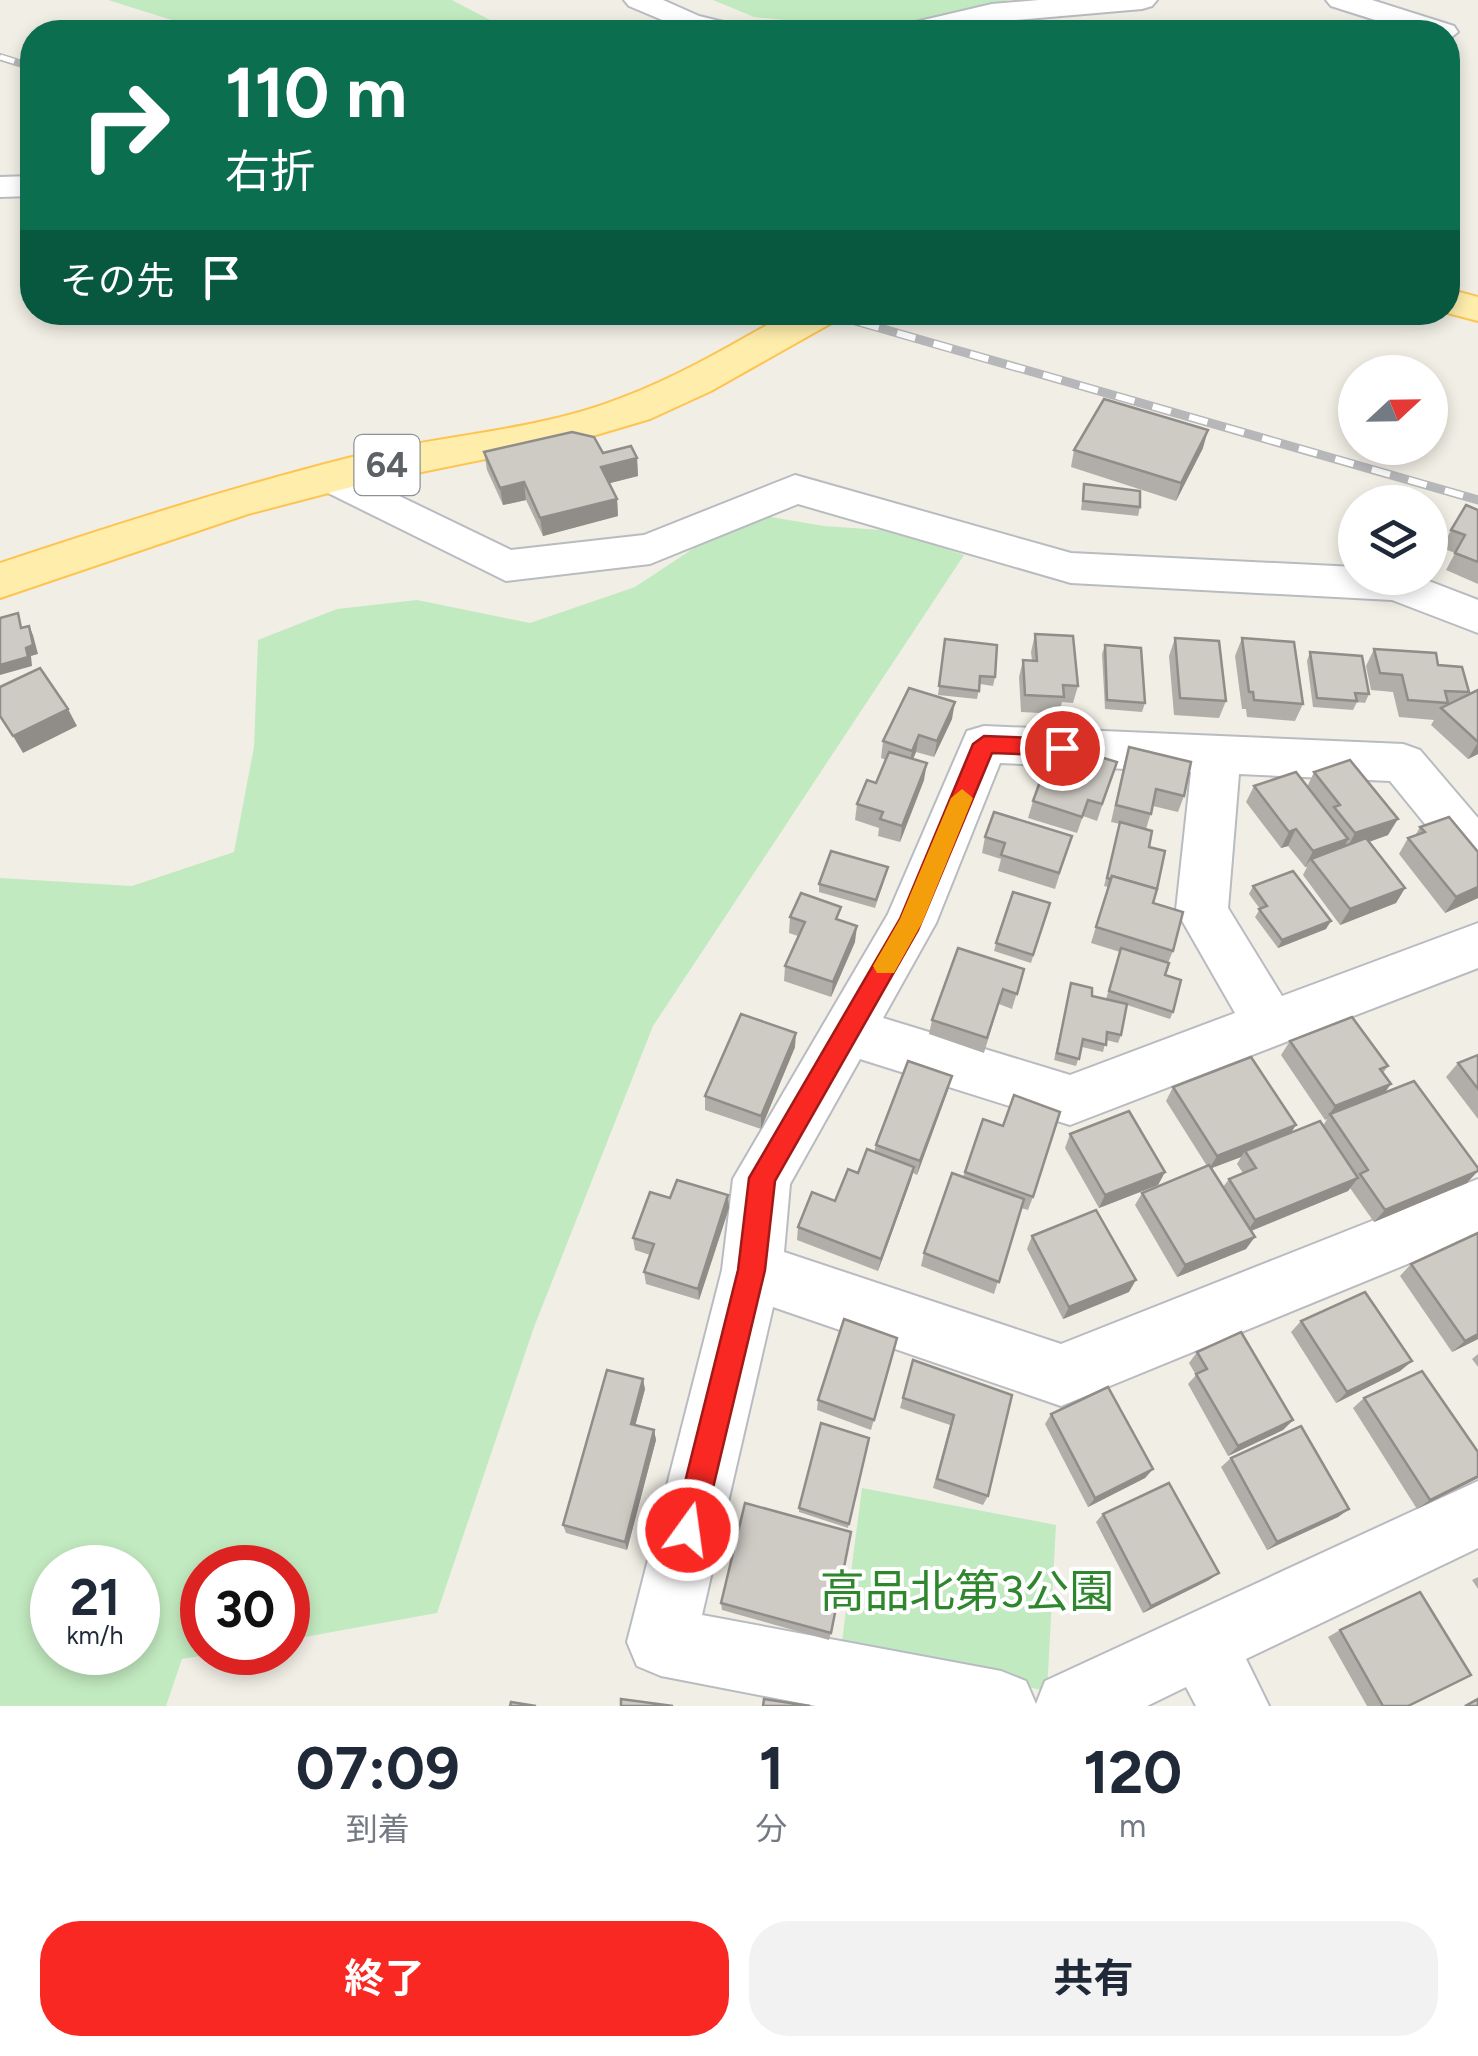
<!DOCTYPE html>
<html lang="ja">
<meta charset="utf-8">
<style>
body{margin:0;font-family:Figtree,"Noto Sans JP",sans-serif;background:#f2f2f3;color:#1f2937;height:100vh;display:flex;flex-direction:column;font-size:38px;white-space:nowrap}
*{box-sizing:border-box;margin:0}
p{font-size:32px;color:#747a83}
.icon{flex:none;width:55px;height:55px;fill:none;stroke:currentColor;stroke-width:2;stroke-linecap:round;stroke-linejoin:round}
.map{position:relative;height:1706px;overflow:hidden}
.drawer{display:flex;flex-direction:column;background:#fff;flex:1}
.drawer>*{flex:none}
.top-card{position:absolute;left:20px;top:20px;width:1440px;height:305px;border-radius:40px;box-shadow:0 5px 15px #0003;background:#0b6e4f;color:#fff;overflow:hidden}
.needle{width:65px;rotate:68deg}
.buttons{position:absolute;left:1338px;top:355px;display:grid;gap:20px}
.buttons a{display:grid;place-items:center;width:110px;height:110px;border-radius:50%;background:#fff;box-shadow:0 5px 15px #0003;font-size:50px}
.speed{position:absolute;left:30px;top:1545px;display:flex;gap:20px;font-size:50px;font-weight:700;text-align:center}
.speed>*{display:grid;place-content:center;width:130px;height:130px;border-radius:50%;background:#fff;box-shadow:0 5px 15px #0003;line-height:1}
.speed small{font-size:25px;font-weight:400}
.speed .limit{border:15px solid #d22;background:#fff;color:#111}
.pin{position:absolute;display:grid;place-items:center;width:85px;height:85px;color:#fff;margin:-42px;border:5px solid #fff;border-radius:50%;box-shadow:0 2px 10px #0007}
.me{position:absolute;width:110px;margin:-55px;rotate:14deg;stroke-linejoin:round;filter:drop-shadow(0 0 8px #0008)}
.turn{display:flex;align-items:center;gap:35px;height:210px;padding:0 40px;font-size:45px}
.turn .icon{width:130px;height:130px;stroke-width:2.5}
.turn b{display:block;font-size:70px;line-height:85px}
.then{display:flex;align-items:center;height:95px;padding:0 40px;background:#0003;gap:20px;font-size:38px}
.eta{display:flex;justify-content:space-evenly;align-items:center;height:170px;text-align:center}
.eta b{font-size:60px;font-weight:700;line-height:70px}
.primary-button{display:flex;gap:20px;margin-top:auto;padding:20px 40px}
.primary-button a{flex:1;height:115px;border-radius:40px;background:#f92823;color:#fff;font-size:40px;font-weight:700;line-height:115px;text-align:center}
.primary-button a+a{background:#f2f2f3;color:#1f2937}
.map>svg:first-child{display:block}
.green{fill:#c2eac0;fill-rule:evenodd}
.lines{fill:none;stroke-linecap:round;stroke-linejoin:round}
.street-casing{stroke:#b8bcc0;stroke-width:4}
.primary-casing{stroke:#fec451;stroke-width:4}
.street{fill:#fff;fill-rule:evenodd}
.primary{fill:#ffedac;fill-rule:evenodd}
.rail-far1-casing{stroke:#b6b7b8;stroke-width:8}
.rail-casing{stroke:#b6b7b8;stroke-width:9}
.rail-far1{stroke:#fff;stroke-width:5;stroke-dasharray:15;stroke-linecap:butt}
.rail{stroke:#fff;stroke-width:6;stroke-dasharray:19;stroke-linecap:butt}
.wall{fill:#b1aea9;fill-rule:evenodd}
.shaded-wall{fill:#908d89}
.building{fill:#cecac4;stroke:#908d89;stroke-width:2.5}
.route{fill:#f92823;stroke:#a21a17;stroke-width:2.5}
.slow{fill:#f59e0b}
.labels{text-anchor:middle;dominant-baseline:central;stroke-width:8;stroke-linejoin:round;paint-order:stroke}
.shield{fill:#fff;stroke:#8e9195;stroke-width:2.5}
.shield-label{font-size:35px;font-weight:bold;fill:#5d6267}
.near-park-label{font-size:45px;fill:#2e862d;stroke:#fff}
</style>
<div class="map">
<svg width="1478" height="1706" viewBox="0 0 1478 1706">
<rect width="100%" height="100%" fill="#f1eee5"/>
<!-- green -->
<g class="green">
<polygon points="108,0 452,0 513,32 210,32"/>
<polygon points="713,0 1009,0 937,20 824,24 754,17"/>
<path d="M747,513L824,526L895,531L964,555L653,1026L534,1327L437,1613L288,1640V1568H202V1652L219,1653L182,1659L166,1706H0V878L132,886L234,852L254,747L258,640L337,609L417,600L530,623L635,587ZM52,1568H138V1652H52Z"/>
<polygon points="862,1488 1056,1525 1047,1691 841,1649"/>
</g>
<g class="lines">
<defs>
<g id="street">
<polygon points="624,0 663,0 699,16 740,26 744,32 691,32 629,6"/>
<polygon points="1039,0 1157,0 1152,6 1142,9 992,22 946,32 894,32 898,26 992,4"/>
<polygon points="1326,0 1372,0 1454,26 1458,32 1448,40 1448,32 1413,32 1331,6"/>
<polygon points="32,176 32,196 0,197 0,177"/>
<polygon points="331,463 511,550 644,535 795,475 1071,553 1355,567 1355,578 1421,578 1478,600 1478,633 1392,600 1071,583 798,504 650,564 506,581 316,487 310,477 316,467"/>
<path d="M984,726L1403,744L1420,750L1478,818V873L1460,867L1390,781L1239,774L1228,908L1282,996L1478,923V968L1070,1125L860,1059L790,1184L784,1252L1061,1344L1478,1179V1235L1061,1406L773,1307L702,1615L1001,1671L1026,1681L1036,1704L1045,1681L1478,1481V1548L1246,1659L1269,1706H1196L1186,1687L1147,1706H816L661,1676L637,1666L627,1642L722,1270L733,1179L888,914L967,731ZM1000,763L1191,772L1176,910L1235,1013L1070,1075L883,1018L936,923Z"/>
</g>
<g id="primary">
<polygon points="1448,289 1478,297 1478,321 1444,312"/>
<path d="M790,312H841L835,321L711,391L650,419L579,440L363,484L248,514L0,598V563C115,525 230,488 348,458C437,435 535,432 621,398C680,376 735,343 790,312Z"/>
</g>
</defs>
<!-- street casing -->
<use href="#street" class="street-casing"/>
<!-- primary casing -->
<use href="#primary" class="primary-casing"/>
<!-- street -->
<use href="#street" class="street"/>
<!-- primary -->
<use href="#primary" class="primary"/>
<defs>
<polyline id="rail-far1" points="0,57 32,67"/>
<polyline id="rail" points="824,312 1478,500"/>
</defs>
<!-- rail-far1 casing -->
<use href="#rail-far1" class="rail-far1-casing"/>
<!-- rail casing -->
<use href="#rail" class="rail-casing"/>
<!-- rail-far1 -->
<use href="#rail-far1" class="rail-far1"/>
<!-- rail -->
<use href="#rail" class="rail"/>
</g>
<!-- wall -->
<g class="wall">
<polygon points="1203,448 1176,501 1071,467 1074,450"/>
<polygon points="484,452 603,453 637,458 638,476 609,483 617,499 618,516 543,536 526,500 503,505 487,470"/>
<polygon points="1084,484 1140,507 1138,516 1081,510"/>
<polygon points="1478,510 1478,584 1446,570 1455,553 1442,548 1451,530"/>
<polygon points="1035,634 1078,686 1073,703 1062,702 1059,714 1021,712 1019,677 1023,660 1032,661 1031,652"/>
<polygon points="1175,638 1226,701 1219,718 1174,715 1169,656"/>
<polygon points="1242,638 1303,704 1295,721 1247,717 1246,709 1242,709 1235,656"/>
<polygon points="945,639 995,677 993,686 980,684 977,699 938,695"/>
<polygon points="1105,645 1145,703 1142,712 1105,709 1102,654"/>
<polygon points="1374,649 1438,665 1469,692 1467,695 1478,690 1478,754 1468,759 1431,725 1434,720 1399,717 1393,692 1371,690 1366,666"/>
<polygon points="1310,652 1369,694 1365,703 1357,702 1353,710 1313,707 1307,661"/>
<polygon points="952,719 934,757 916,752 913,760 924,780 900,842 878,836 879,828 855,820 857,804 876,783 886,760 881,758 883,741"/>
<polygon points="1129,747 1184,796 1178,812 1153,806 1146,829 1153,903 1173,951 1168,963 1165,975 1173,1012 1170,1019 1127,1005 1121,1035 1118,1043 1106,1040 1103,1052 1082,1047 1076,1066 1054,1060 1071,983 1092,996 1106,999 1120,952 1091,943 1108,887 1104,886 1120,824 1111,822 1124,764"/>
<polygon points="1117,762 1097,821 1083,816 1077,833 1028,818 1033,801"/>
<polygon points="1314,772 1388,835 1369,842 1405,888 1396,903 1340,925 1303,875 1307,867 1305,867 1288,846 1281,848 1246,802 1254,786 1307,787"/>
<polygon points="1420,827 1478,898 1445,913 1399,854 1408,838 1415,836"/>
<polygon points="1072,836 1055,889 998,871 1001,859 982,853 985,837"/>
<polygon points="886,875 875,908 819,892 819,884"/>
<polygon points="1253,886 1326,929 1278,948 1255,917 1260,909 1249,894"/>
<polygon points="1050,903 1031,963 994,951 996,943"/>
<polygon points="790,917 840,920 855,942 831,997 784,981 785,966 798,936 789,933"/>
<polygon points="1024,969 1012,1009 999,1004 984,1053 929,1034 932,1020"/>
<path d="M1290,1041L1388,1066L1383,1073L1384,1093L1467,1183L1374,1222L1350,1188L1348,1191L1251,1231L1246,1249L1177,1277L1135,1205L1142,1193L1207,1166L1166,1101L1173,1087L1296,1125L1291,1132L1323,1126L1327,1119L1325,1120L1281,1055ZM1241,1157L1237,1164L1243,1173L1229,1179L1223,1187L1212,1168Z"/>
<polygon points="795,1047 761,1129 705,1110 705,1096"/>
<polygon points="1478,1055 1478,1119 1446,1077 1458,1063"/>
<polygon points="952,1076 948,1090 917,1175 913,1173 878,1271 797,1240 798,1227 835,1201 874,1152 876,1145"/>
<polygon points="983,1119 1033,1197 1028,1210 1021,1208 994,1294 921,1266 924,1253 963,1177"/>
<polygon points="1070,1134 1165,1172 1158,1185 1099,1208 1065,1148"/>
<polygon points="670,1198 729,1208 699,1300 646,1284 644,1272 650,1255 635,1250 633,1238"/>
<polygon points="1478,1233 1478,1339 1452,1352 1400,1276 1411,1264"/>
<polygon points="1032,1236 1129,1292 1063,1319 1027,1249"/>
<polygon points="1301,1321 1412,1361 1400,1371 1336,1403 1291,1332"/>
<polygon points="897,1338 871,1430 817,1410 818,1400"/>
<polygon points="1197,1352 1293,1420 1283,1430 1228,1456 1188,1384 1196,1375 1189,1363"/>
<polygon points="1478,1354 1478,1367 1472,1359"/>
<polygon points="913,1360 1012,1395 988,1496 983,1505 933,1488 950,1425 900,1408"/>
<polygon points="645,1389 635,1425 654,1430 656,1440 627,1550 566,1533 563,1525"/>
<polygon points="1364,1398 1478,1476 1478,1478 1417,1509 1353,1408"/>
<polygon points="1051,1414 1153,1469 1145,1478 1088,1507 1045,1424"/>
<polygon points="869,1438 848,1528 799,1512 799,1508"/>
<polygon points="1231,1458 1349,1509 1338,1517 1267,1550 1221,1467"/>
<polygon points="1103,1514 1209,1580 1143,1613 1096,1522"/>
<polygon points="1478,1577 1478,1589 1472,1580"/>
<polygon points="721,1603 831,1633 829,1640 722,1610"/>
<polygon points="1340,1630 1408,1706 1367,1706 1328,1637"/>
</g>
<!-- shaded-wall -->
<g class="shaded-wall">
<polygon points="1208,430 1203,448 1176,501 1181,483"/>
<polygon points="637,458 638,476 603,485 601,467"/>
<polygon points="524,482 526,500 503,505 500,488"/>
<polygon points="617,499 618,516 543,536 540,518"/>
<polygon points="29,626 33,635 38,654 31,656 32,666 0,675 0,665 26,648"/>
<polygon points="955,702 952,719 934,757 937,741"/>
<polygon points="68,709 77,726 23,753 13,736"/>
<polygon points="919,735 916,752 909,767 912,751"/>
<polygon points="1478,742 1478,754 1468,759"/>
<polygon points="927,763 924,780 900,842 902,826"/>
<polygon points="1398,819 1388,835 1346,850 1355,833"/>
<polygon points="1296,829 1288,846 1281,848 1289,832"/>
<polygon points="1348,839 1340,856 1311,859 1305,867 1313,851"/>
<polygon points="1478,887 1478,898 1445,913 1456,897"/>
<polygon points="1405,888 1396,903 1340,925 1350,909"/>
<polygon points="1331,921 1326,929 1278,948 1282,940"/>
<polygon points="857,926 855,942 831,997 833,982"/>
<polygon points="796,1033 795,1047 761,1129 761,1116"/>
<polygon points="952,1076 948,1090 917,1175 920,1161"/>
<polygon points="1391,1084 1381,1098 1330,1114 1325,1120 1335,1106"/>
<polygon points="1296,1125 1287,1139 1245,1151 1241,1157 1209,1169 1217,1156"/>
<polygon points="914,1167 911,1180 878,1271 881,1259"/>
<polygon points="1478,1171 1467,1183 1374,1222 1385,1210"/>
<polygon points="1165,1172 1158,1185 1099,1208 1105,1195"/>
<polygon points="1358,1178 1348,1191 1246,1233 1255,1220"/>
<polygon points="728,1195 729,1208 699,1300 698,1289"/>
<polygon points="1255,1237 1246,1249 1177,1277 1185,1265"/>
<polygon points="1136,1280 1129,1292 1063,1319 1069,1307"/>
<polygon points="1478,1334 1478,1339 1452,1352 1465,1341"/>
<polygon points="1412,1361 1400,1371 1336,1403 1347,1392"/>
<polygon points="643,1379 645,1389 633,1434 631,1424"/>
<polygon points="1293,1420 1283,1430 1228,1456 1238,1446"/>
<polygon points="654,1430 656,1440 627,1550 625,1542"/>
<polygon points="1153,1469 1145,1478 1088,1507 1095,1498"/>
<polygon points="1478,1476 1478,1478 1417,1509 1430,1500"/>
<polygon points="1349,1509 1338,1517 1267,1550 1277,1542"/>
<polygon points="1219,1573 1209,1580 1143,1613 1151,1606"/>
</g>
<!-- building -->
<g class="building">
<polygon points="1104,399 1208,430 1181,483 1074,450"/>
<polygon points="572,432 594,437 603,453 631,446 637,458 601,467 617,499 540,518 524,482 500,488 484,452"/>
<polygon points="1084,484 1140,491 1140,507 1083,501"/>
<polygon points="1466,505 1478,510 1478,562 1455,553 1465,535 1451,530"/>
<polygon points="18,613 21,628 29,626 33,645 26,648 28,657 0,665 0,618"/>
<polygon points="1035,634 1073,636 1078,686 1063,685 1064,697 1025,695 1023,660 1037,661"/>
<polygon points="1175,638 1219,641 1226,701 1180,698"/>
<polygon points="1242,638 1294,642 1303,704 1254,700 1253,692 1249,692"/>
<polygon points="945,639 997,645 995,677 980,676 979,691 939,686"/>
<polygon points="1105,645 1141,648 1145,703 1107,700"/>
<polygon points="1374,649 1436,653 1438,665 1462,667 1469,692 1445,691 1448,703 1408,700 1402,675 1380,673"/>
<polygon points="1310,652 1362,656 1369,694 1355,693 1357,701 1317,698"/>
<polygon points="40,668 68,709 13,736 0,716 0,687"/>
<polygon points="909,688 955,702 937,741 919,735 912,751 883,741"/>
<polygon points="1478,690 1478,742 1441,708"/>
<polygon points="1054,743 1117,762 1102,804 1088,800 1082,817 1033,801"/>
<polygon points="1129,747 1191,762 1184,796 1156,789 1151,814 1116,805"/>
<polygon points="889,752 927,763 902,826 880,819 883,812 857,804 867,780 876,783"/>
<polygon points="1350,760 1398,819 1355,833 1334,807 1340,805 1314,772"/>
<polygon points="1296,772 1348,839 1313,851 1296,829 1289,832 1254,786"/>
<polygon points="994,812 1072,836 1059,873 1001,855 1005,843 985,837"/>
<polygon points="1449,817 1478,852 1478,887 1456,897 1408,838 1425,832 1420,827"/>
<polygon points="1120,822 1152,831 1149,847 1165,851 1157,889 1112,876 1111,879 1107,878"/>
<polygon points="1366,838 1405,888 1350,909 1311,859"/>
<polygon points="831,851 888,867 876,900 819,884"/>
<polygon points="1293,871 1331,921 1282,940 1259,909 1267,906 1253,886"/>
<polygon points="1112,876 1157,889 1153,903 1183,912 1173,951 1096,927"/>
<polygon points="1013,892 1050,903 1033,955 996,943"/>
<polygon points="801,893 841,907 836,919 857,926 833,982 785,966 805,922 790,917"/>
<polygon points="958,948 1024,969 1017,994 1003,989 987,1038 932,1020"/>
<polygon points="1121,948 1169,963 1165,975 1181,980 1173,1012 1109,991"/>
<polygon points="1071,983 1092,988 1092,996 1127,1004 1121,1035 1107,1032 1106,1045 1083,1039 1079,1059 1057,1053"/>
<polygon points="741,1014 796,1033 761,1116 705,1096"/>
<polygon points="1352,1017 1388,1066 1380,1069 1391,1084 1335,1106 1290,1041"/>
<polygon points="1478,1055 1478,1089 1458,1063"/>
<polygon points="1251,1057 1296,1125 1217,1156 1173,1087"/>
<polygon points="908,1061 952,1076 920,1161 876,1145"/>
<polygon points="1414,1081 1478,1168 1478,1171 1385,1210 1360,1174 1368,1170 1330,1114"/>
<polygon points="1014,1095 1060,1112 1033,1197 965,1172 983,1119 1003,1126"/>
<polygon points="1129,1111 1165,1172 1105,1195 1070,1134"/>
<polygon points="1320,1121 1358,1178 1255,1220 1229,1179 1256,1168 1245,1151"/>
<polygon points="867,1149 914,1167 881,1259 798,1227 812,1192 835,1201 848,1169 858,1173"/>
<polygon points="1209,1165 1255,1237 1185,1265 1142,1193"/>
<polygon points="952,1173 1024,1199 999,1282 924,1253"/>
<polygon points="677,1180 728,1195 698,1289 644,1272 654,1244 633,1238 650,1192 670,1198"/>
<polygon points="1096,1210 1136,1280 1069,1307 1032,1236"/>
<polygon points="1478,1233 1478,1334 1465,1341 1411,1264"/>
<polygon points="1365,1292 1412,1361 1347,1392 1301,1321"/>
<polygon points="844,1319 897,1338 874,1420 818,1400"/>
<polygon points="1241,1332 1293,1420 1238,1446 1196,1374 1207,1369 1197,1352"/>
<polygon points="913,1360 1012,1395 988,1496 937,1479 954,1415 903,1398"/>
<polygon points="607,1370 643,1379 631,1424 654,1430 625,1542 563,1525"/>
<polygon points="1422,1371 1478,1452 1478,1476 1430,1500 1364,1398"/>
<polygon points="1108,1387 1153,1469 1095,1498 1051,1414"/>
<polygon points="821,1423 869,1438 849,1524 799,1508"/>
<polygon points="1301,1426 1349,1509 1277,1542 1231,1458"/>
<polygon points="1169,1483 1219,1573 1151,1606 1103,1514"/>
<polygon points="745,1503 851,1532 831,1633 721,1603"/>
<polygon points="1420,1592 1471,1675 1408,1706 1383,1706 1340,1630"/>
<polygon points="621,1699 673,1706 621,1706"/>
<polygon points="764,1699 810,1706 763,1706"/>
<polygon points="1478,1699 1478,1706 1465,1706"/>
<polygon points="511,1702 536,1706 510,1706"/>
</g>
<!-- route -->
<polygon class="route" points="984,736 1062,739 1073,748 1062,756 992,753 918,930 775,1181 765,1270 703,1530 699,1541 688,1546 677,1541 673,1530 738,1270 749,1178 900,919 973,744"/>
<!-- slow -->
<polygon class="slow" points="962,789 973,798 922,923 894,973 877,973 873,966 900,919 951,798"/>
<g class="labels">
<!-- shield labels -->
<rect class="shield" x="354.5" y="435" width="65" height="60" rx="8"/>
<g class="shield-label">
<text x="387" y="465">64</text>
</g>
<!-- near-park labels -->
<g class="near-park-label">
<text x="967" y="1591">高品北第3公園</text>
</g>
</g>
</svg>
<div class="buttons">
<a><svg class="needle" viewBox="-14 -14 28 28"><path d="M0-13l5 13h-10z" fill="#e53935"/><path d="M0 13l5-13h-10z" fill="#747a83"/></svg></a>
<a><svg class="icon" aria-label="layers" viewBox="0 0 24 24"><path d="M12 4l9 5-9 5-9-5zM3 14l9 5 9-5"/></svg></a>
</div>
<div class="speed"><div>21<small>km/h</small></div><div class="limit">30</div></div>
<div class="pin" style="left:1062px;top:748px;background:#d93025"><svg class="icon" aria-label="arrive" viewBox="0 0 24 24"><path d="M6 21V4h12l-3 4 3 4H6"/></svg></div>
<svg class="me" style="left:688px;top:1530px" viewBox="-20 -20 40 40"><circle r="17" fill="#f92823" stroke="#fff" stroke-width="3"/><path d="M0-11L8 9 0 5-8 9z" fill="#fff"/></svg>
<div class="top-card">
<div class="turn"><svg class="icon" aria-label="right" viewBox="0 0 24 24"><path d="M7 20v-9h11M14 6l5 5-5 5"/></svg><div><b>110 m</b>右折</div></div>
<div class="then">その先<svg class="icon" aria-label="arrive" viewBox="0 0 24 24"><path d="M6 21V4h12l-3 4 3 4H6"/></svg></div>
</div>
</div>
<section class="drawer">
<div class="eta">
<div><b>07:09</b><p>到着</p></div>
<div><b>1</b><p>分</p></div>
<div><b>120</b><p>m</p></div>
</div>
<div class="primary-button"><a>終了</a><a>共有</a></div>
</section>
